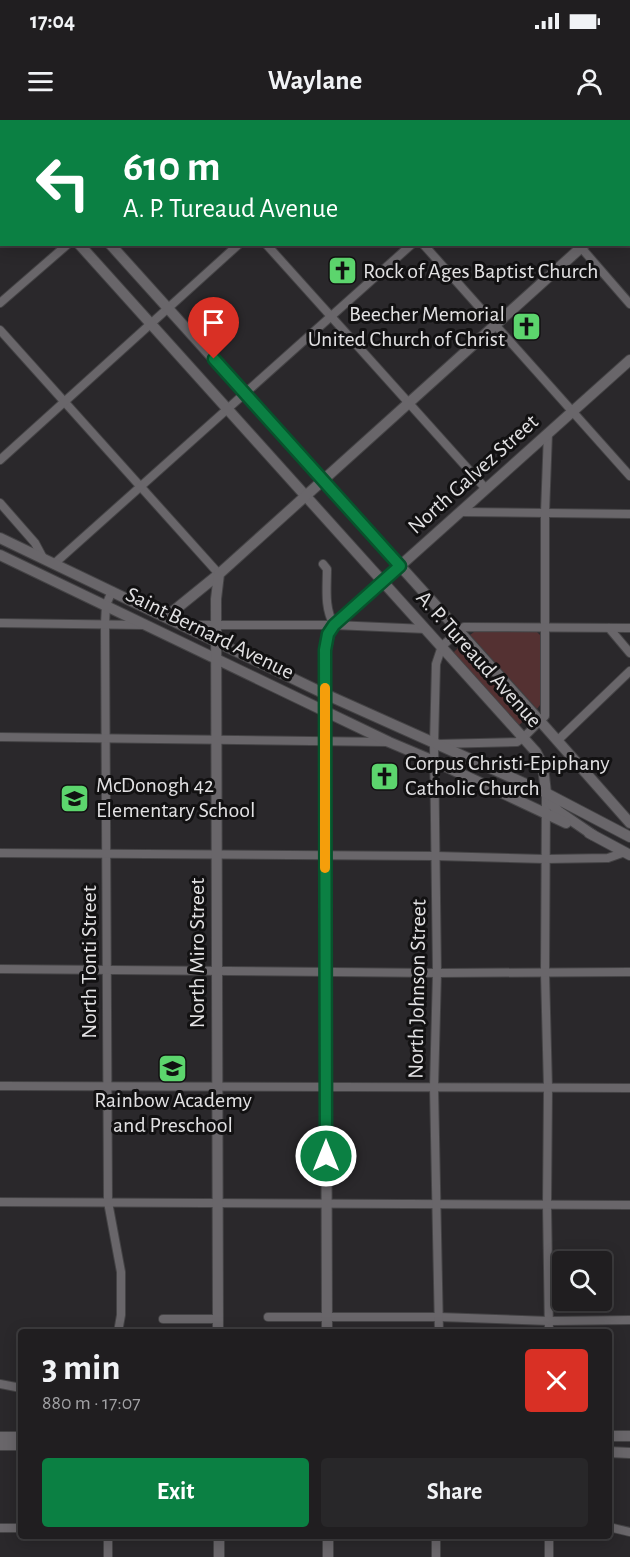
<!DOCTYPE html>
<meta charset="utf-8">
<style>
body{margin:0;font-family:"Alegreya Sans",sans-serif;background:#282729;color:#f1f3f6;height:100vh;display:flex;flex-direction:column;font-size:22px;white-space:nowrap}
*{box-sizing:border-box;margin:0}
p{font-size:20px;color:#a2a2a5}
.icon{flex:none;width:33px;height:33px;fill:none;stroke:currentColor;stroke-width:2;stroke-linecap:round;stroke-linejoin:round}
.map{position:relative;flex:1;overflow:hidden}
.side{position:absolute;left:18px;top:1209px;width:594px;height:210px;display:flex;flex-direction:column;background:#201e20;border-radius:6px;box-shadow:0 3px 15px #0003,0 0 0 2px #3d3c3e}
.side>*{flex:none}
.top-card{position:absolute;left:0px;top:0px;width:630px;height:126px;box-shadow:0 3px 15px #0003,0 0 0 2px #3d3c3e;background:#0b8043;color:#fff;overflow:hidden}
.tools{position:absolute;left:552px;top:1131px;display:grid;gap:12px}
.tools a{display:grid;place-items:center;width:60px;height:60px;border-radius:6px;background:#201e20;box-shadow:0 3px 15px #0003,0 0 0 2px #3d3c3e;font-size:30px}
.pin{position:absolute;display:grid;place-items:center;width:51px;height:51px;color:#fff;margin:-62px -26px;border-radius:50% 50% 50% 0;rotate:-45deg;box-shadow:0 0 6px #0007}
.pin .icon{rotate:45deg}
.me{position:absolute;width:66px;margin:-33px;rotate:0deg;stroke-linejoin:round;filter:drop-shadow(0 0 4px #0008)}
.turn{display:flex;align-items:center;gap:21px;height:126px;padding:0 24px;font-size:27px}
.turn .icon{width:78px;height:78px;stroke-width:2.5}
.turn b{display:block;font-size:42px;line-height:51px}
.round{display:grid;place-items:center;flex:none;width:63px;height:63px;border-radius:6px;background:#282729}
.overview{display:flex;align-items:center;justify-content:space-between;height:102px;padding:0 24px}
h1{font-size:36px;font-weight:600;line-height:45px}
.button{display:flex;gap:12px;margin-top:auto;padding:12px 24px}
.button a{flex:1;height:69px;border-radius:6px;background:#0b8043;color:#fff;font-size:24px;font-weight:600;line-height:69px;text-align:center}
.button a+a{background:#282729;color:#f1f3f6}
.status{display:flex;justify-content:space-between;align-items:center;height:42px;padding:0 30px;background:#201e20;direction:ltr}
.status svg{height:16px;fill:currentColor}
header{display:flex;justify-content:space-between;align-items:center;height:78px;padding:0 24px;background:#201e20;font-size:27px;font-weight:600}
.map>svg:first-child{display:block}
.green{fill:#543132}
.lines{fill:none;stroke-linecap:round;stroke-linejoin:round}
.minor-casing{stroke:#444345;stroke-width:10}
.tertiary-casing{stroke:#444345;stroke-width:12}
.minor{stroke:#69666a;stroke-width:8}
.tertiary{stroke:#69666a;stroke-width:10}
.route-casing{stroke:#07532c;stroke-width:15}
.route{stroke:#0b8043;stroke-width:10}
.slow{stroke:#f59e0b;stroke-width:10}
.labels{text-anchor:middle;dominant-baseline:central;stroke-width:6;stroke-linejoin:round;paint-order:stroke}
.poi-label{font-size:22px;fill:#e2e1e3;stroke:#121112;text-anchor:start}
.street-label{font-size:22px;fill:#e2e1e3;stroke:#121112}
</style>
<div class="status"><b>17:04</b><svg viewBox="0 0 49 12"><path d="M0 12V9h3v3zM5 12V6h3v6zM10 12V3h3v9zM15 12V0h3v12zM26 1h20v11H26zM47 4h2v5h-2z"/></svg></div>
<header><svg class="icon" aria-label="menu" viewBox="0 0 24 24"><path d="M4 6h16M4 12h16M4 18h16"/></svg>Waylane<svg class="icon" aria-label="person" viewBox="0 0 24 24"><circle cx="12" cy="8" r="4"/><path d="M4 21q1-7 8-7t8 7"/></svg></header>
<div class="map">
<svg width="630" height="1437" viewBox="0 0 630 1437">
<rect width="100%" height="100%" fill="#2a282b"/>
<!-- green -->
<g class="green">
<polygon points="474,512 537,512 540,515 540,585 537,589 470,515"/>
<polygon points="461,525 527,598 518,606 453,533"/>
</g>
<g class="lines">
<defs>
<g id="minor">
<polyline points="154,0 156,2"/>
<polyline points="309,0 311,2"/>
<polyline points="465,0 467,2"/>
<polyline points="618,0 620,2"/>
<polyline points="32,2 34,0"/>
<polyline points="205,2 207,0"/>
<polyline points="375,2 377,0"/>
<polyline points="549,2 550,0"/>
<polyline points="628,11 630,13"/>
<polyline points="0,31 2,30"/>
<polyline points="266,124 486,369"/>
<polyline points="423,124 630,356"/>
<polyline points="578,124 630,184"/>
<polyline points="0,183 68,124"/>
<polyline points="0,210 219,454"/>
<polyline points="0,340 239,124"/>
<polyline points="0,383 35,423 43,438"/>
<polyline points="460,392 630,394"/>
<polyline points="55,443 412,124"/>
<path d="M323,444L327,449C327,468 324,488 334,505"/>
<polyline points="112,471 106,485 105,504 108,1082 121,1152 121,1195 118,1212"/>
<polyline points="0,503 144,505"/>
<polyline points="183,505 334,505 426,509"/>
<polyline points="609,508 630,533"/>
<polyline points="0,617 387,622"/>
<polyline points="557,621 630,551"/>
<polyline points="437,624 517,622 524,617 545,596 545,393 548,313"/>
<polyline points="546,676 545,853 548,968 547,1085 549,1212"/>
<polyline points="0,733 435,736 545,739 608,738 625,732"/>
<polyline points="0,849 437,853 630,852"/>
<polyline points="0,966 630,968"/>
<polyline points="0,1082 630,1085"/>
<polyline points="268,1197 439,1197 549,1201 630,1200"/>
<polyline points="163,1199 218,1199"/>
<polyline points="439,1212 434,967 437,853 434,624 436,544 442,526 464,507 630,508"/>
<polyline points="0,1264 21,1268"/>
<polyline points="609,1407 630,1412"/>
<polyline points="0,1408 21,1408"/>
<polyline points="108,1416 108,1437"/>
<polyline points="436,1416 436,1437"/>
<polyline points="549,1437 549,1416"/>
</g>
<g id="tertiary">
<polyline points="0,2 2,4"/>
<polyline points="0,37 2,38"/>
<polyline points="628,85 630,84"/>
<polyline points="79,124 536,632 543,646 546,673 551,683 558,691 593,715"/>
<polyline points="110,124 540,601 630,703"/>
<polyline points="0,418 325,574 546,673 630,717"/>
<polyline points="0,435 389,622 434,641 566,703"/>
<polyline points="166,497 219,454"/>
<polyline points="589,713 630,735"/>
<polyline points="218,1212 216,479 219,454 585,124"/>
<polyline points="327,1212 325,536 329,514 334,505 630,240"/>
<polyline points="609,1316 630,1316"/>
<polyline points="0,1317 21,1317"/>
<polyline points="0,1325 21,1325"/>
<polyline points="609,1332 630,1333"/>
<polyline points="219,1416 219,1437"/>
<polyline points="328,1416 328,1437"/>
</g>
</defs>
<!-- minor casing -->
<use href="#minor" class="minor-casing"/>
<!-- tertiary casing -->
<use href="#tertiary" class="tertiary-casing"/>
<!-- minor -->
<use href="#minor" class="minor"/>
<!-- tertiary -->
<use href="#tertiary" class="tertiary"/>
</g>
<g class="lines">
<defs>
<polyline id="route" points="214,239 400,446 334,505 328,514 325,530 326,1036"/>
</defs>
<!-- route casing -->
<use href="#route" class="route-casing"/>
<!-- route -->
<use href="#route" class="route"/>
<!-- slow -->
<polyline class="slow" points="325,568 325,748"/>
</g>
<!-- icons -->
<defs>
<symbol id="church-square" viewBox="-11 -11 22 22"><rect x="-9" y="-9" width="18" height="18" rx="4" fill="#5cd56d" stroke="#121112"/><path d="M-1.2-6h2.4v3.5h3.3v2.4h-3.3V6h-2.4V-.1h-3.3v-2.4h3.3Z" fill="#111"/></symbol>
<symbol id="school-square" viewBox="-11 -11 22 22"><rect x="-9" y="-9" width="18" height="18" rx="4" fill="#5cd56d" stroke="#121112"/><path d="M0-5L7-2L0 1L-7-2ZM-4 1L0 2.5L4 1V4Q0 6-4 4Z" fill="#111"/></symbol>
</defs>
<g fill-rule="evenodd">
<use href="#church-square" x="326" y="134" width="33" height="33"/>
<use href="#church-square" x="510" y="190" width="33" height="33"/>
<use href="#church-square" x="368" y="640" width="33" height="33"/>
<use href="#school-square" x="58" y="662" width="33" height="33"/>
<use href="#school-square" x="156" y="932" width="33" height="33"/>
</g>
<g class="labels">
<!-- poi labels -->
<g class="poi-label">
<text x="363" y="151">Rock of Ages Baptist Church</text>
<text x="505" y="194" text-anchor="end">Beecher Memorial<tspan x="505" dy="25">United Church of Christ</tspan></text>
<text x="405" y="643">Corpus Christi-Epiphany<tspan x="405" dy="25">Catholic Church</tspan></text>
<text x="96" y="665">McDonogh 42<tspan x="96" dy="25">Elementary School</tspan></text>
<text x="173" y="980" text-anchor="middle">Rainbow Academy<tspan x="173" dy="25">and Preschool</tspan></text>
</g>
<!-- street labels -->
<g class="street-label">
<text transform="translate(473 354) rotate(-42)">North Galvez Street</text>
<text transform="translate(210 513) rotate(26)">Saint Bernard Avenue</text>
<text transform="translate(479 539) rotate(48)">A. P. Tureaud Avenue</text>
<text transform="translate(197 833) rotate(-90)">North Miro Street</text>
<text transform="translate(89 842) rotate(-90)">North Tonti Street</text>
<text transform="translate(417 869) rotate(-89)">North Johnson Street</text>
</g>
</g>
</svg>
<div class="tools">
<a><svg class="icon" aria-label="search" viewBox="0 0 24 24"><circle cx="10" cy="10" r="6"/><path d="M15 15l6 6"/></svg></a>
</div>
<div class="pin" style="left:214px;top:239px;background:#d93025"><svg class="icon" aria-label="arrive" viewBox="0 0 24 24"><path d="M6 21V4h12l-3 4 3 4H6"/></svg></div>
<svg class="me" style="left:326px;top:1036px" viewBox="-20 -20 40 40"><circle r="17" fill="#0b8043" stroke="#fff" stroke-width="3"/><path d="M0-11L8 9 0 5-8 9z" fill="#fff"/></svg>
<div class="top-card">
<div class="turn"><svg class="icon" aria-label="left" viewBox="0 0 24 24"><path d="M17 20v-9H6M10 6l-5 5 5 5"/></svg><div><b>610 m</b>A. P. Tureaud Avenue</div></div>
</div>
<section class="side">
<div class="overview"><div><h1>3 min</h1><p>880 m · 17:07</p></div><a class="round" style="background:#d93025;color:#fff"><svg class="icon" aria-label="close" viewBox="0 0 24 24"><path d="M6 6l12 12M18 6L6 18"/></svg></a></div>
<div class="button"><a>Exit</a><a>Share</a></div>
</section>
</div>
